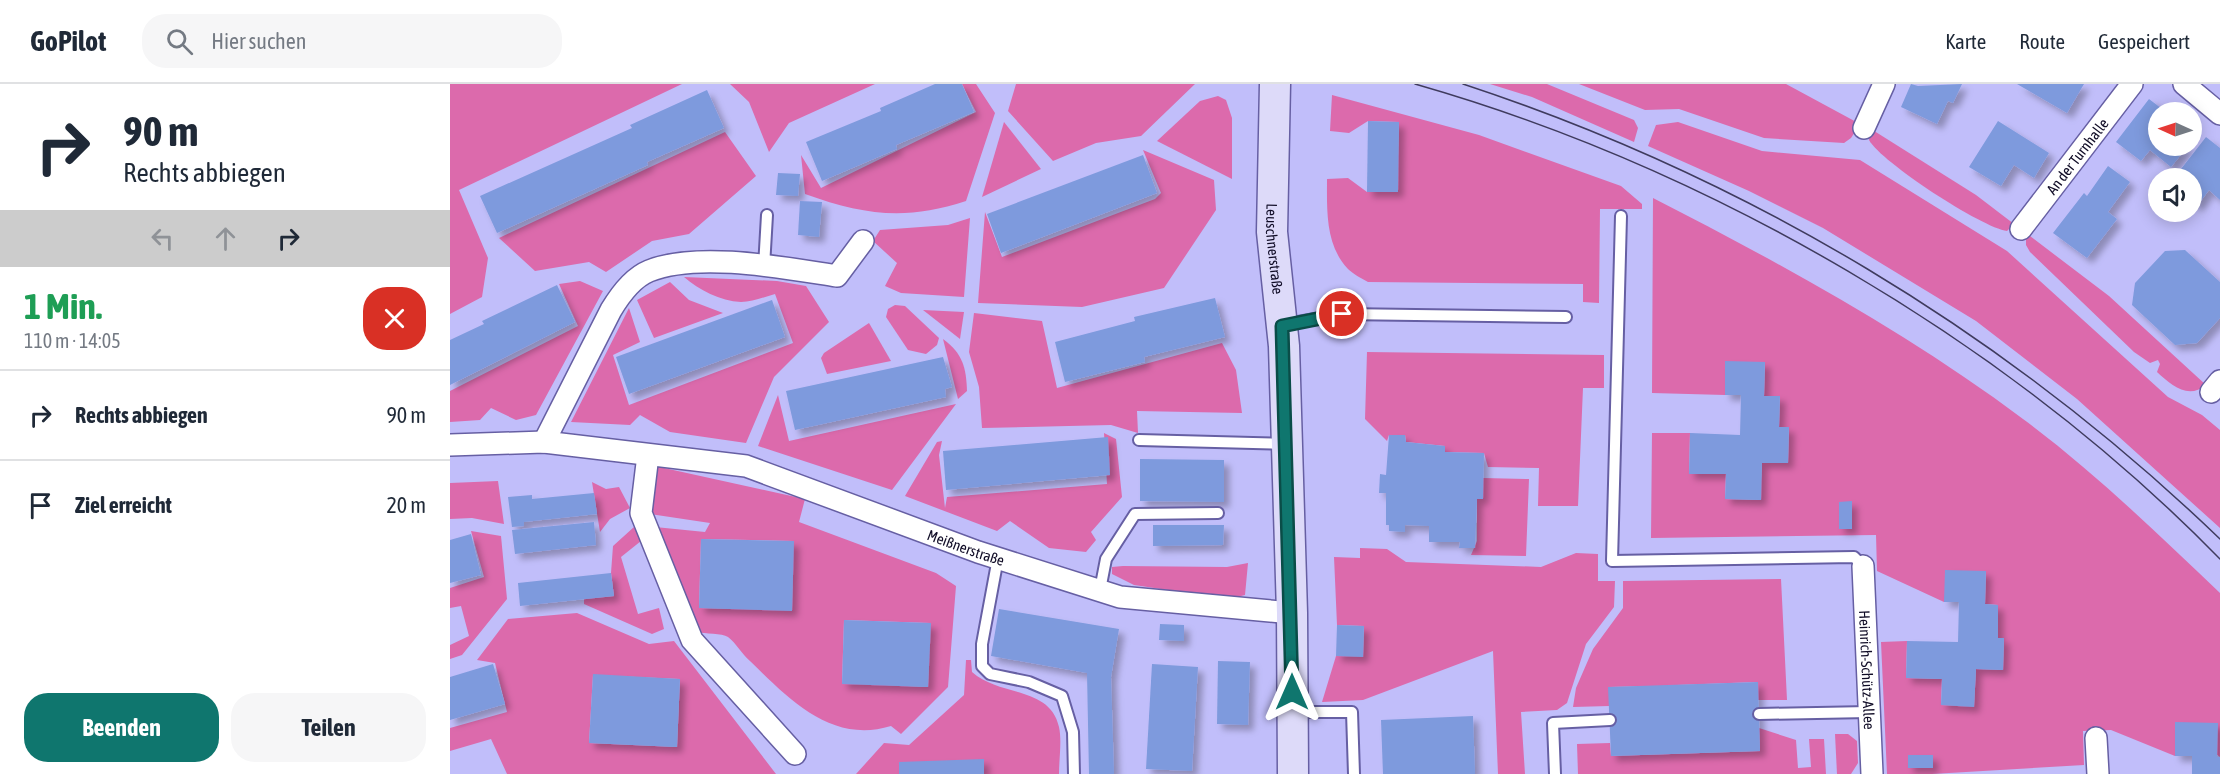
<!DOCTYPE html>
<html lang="de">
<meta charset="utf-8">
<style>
body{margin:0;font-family:"Asap Condensed",sans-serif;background:#f6f6f7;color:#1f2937;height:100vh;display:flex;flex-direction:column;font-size:22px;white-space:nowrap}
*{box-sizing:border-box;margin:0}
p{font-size:20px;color:#747a83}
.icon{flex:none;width:33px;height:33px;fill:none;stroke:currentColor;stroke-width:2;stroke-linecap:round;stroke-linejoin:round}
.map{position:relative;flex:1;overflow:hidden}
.panel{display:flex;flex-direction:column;background:#fff;width:450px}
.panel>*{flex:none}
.top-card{background:#fff;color:#1f2937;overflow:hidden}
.needle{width:39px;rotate:273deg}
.fabs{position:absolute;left:1698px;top:18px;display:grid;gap:12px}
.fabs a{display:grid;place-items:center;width:54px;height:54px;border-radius:50%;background:#fff;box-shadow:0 3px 15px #0003;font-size:30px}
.pin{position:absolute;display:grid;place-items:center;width:51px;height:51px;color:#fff;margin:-26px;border:3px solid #fff;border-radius:50%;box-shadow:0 2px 6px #0007}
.me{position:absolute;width:66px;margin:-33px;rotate:0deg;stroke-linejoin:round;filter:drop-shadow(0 0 4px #0008)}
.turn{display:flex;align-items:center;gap:21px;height:126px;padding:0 24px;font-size:27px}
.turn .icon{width:78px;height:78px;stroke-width:2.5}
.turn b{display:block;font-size:42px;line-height:51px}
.lanes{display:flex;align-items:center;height:57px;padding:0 24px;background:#0003;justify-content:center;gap:30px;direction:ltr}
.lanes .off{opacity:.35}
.round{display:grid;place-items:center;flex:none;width:63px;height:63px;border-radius:24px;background:#f6f6f7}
.summary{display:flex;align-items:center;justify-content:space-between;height:102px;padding:0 24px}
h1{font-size:36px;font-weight:700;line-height:45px;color:#1e9e55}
.button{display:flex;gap:12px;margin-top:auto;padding:12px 24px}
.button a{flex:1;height:69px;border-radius:24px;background:#0f766e;color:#fff;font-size:24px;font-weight:700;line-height:69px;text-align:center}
.button a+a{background:#f6f6f7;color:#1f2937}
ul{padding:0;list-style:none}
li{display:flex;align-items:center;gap:18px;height:90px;padding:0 24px;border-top:2px solid #e0e1e3}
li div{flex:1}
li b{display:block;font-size:22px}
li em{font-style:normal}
header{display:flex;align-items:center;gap:36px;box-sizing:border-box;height:84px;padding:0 30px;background:#fff;border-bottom:2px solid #e0e1e3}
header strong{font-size:28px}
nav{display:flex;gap:33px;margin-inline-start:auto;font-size:21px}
.search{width:420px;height:54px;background:#f6f6f7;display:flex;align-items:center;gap:15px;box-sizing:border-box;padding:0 21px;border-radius:24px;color:#747a83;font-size:22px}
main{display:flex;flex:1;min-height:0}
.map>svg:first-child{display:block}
.green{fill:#dc6aac;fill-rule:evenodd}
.building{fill:#7e9add;filter:url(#shadow)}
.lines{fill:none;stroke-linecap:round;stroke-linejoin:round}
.service-casing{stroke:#665fa3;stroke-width:14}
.minor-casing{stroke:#665fa3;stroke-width:24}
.secondary-casing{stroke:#665fa3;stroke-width:33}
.service{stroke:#fff;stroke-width:10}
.minor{stroke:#fff;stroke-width:21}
.secondary{stroke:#dddaf9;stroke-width:30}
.tram{stroke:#3f3b5e;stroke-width:1.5}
.route-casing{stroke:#0a4d48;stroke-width:15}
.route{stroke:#0f766e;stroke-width:10}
.labels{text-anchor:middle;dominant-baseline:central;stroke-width:4.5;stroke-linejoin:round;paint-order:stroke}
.street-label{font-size:15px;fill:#100c26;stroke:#e4e3fb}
</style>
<header>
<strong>GoPilot</strong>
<div class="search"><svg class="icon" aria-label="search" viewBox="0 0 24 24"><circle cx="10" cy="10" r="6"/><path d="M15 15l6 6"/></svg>Hier suchen</div>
<nav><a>Karte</a><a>Route</a><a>Gespeichert</a></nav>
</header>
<main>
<section class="panel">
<div class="top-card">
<div class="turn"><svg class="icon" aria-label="right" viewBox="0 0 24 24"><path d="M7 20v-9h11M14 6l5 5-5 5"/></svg><div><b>90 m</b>Rechts abbiegen</div></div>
<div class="lanes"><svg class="icon off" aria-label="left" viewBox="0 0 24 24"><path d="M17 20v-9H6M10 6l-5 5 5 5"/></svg><svg class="icon off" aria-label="ahead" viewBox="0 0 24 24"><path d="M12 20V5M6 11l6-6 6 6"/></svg><svg class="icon" aria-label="right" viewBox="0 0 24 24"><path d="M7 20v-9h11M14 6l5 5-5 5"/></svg></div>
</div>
<div class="summary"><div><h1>1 Min.</h1><p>110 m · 14:05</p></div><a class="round" style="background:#d93025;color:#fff"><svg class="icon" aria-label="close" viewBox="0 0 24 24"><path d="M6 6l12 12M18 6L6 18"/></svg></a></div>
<ul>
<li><svg class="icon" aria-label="right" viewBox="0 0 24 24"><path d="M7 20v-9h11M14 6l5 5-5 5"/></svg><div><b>Rechts abbiegen</b></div><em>90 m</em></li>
<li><svg class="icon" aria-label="arrive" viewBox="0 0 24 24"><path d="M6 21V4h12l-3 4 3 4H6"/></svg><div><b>Ziel erreicht</b></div><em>20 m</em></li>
</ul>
<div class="button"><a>Beenden</a><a>Teilen</a></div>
</section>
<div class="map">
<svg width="1770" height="690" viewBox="0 0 1770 690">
<defs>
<filter id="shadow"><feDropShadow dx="5.5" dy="5.5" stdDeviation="3" flood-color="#0004"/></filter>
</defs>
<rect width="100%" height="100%" fill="#c1befa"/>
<!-- green -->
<g class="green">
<polygon points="0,0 232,0 9,106 38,174 32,213 0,230"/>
<polygon points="280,0 425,0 339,39 319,68 299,18"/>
<path d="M512,0H526L545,29L516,117C455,137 414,131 355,110L351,71L371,104L526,28Z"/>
<polygon points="566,0 745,0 691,52 646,59 603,77 558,27"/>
<polygon points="1040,0 1097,0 1184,36 1188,44 1184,58 1082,13"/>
<polygon points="1129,0 1336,0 1410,40 1401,54 1394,59 1314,54 1229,25 1195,26"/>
<path d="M882,11L1029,51L1171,102L1192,120V125H1150L1149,219L1133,218V200L918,198C911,194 903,190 898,185C875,161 877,125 877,95L898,94L917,108H947L949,38L918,37L899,49L880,47Z"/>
<polygon points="768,12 776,16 782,34 782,95 707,57 750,17"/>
<polygon points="554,38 591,85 532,113"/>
<polygon points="1228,38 1312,67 1410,76 1557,167 1718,313 1752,331 1770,346 1770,444 1627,315 1526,237 1373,144 1299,107 1198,62 1206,41"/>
<path d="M1421,45L1526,111L1564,140L1557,147C1532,144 1431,78 1419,56Z"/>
<polygon points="275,48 306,92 239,150 202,157 156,188 139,178 85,187 49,154"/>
<polygon points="693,66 764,96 766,126 714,204 632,223 528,219 535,128 552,173 705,115 711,109"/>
<path d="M1203,114C1330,179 1458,249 1573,335C1643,387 1706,448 1770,509V673L1725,638V672L1661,646L1633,647L1634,681L1482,690H1437L1431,558L1457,557L1456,594L1492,595L1491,621L1524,622L1526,585L1553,586L1554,554H1548V521L1535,520L1536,488L1494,518L1427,487L1426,451L1201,454L1202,349H1240L1239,389L1276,390L1275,415L1310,416L1312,379H1338L1339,344L1329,343L1330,312H1314L1315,278H1276L1275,311L1202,309Z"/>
<polygon points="520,134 514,213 451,209 435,202 447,179 423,157 430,146 498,141"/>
<path d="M1576,149L1659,212L1756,301C1738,316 1721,301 1707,288L1710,280L1708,276L1700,279L1684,268L1580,168L1576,161Z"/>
<path d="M234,193L327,197L356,202L379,238L324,293L296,359L220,348L190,331L180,341L121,338L179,224L190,258L163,271L179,321L343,259L325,210C314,213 302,218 291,218C270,217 249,206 234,193Z"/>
<polygon points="130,197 153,207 86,331 66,336 41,324 30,336 0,338 0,307 128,242 109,200"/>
<polygon points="220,198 239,216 273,229 204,254 187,216"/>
<polygon points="445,221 455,222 489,254 487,261 476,270 458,266 436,233 438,225"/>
<polygon points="473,226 514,228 510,255"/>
<polygon points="524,229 592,237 607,304 772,259 786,286 792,329 687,327 688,349 661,341 532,344 529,303 519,268"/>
<polygon points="419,239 441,277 377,290 371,274 374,269"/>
<path d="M493,255C513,270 516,283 517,307L508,315Z"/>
<polygon points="917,268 1154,271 1154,304 1133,304 1128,422 1088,422 1089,384 1038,383 1034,369 995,368 995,362 956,358 955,351 939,351 937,357 915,335"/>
<polygon points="328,311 339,357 506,320 442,406 308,362"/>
<polygon points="654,349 666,355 672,413 641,448 646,456 636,468 599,464 560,437 547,447 455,412 487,358 492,357 489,371 495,424 497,413 657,400"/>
<path d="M205,382L355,415L349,438L486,489L506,502L498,603L451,650L441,642C382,660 340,616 300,577C292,570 286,559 278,553C272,549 255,550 247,548L205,443L255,448L260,439L200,430ZM251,455L343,457L342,526L249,524ZM394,536L480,539L478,603L392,599Z"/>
<polygon points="1033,394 1079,395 1076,472 1021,471 1027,457 1027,415 1033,415"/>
<polygon points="48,397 54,440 22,434 0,435 0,399"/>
<polygon points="142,398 156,405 169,403 180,424 160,435 150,448"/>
<polygon points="184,443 191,457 171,473 188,530 209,524 214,545 202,550 134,520 134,515 164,512 161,489 163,462"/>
<polygon points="21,447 51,452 57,515 12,571 0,575 0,561 19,552 11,522 0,524 0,504 34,493"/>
<polygon points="910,464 937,465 956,478 1091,483 1126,469 1148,470 1148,497 1165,497 1164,523 1136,560 1117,619 1107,626 1071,628 1075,690 1048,690 1043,567 913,616 872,618 886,572 913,572 914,542 887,541 884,473 910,474"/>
<polygon points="798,479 795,511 779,515 684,501 662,490 662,483 673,482 777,483"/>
<polygon points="1331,495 1337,616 1308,616 1307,598 1227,601 1221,607 1207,607 1199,602 1159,603 1159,622 1123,623 1126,604 1143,565 1173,524 1173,497"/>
<path d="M127,529L199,560L224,557L326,690H57L41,655L0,667V644L57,628L45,579L27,576L58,535ZM143,591L230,595L227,663L139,659Z"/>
<path d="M516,576H521L522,588C550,613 600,602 609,643C612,657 609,675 609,690H534V676L449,690H406L434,659L459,661L514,611Z"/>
<polygon points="1309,644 1346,656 1348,684 1361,683 1359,655 1374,655 1376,690 1128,690 1127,660 1160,659 1161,672 1310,667"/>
<polygon points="1385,650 1398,650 1407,657 1408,679 1401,690 1387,690"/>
</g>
<!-- building -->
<g class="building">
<polygon points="485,0 512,0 524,28 446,61 447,65 372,97 356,58 431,27 430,24"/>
<polygon points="1461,0 1468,2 1512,0 1503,19 1498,17 1487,40 1451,23"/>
<polygon points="1567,0 1634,0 1617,29"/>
<polygon points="257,6 274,44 197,78 198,81 47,149 30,112 182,44 180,41"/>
<polygon points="1699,15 1716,28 1708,28 1708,62 1738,62 1721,83 1700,66 1691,77 1666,58"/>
<polygon points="918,37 949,38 948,108 917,108"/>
<polygon points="1548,37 1599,69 1584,94 1564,81 1551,102 1519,83"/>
<polygon points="1756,53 1770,64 1770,116 1759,106 1747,122 1742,118 1742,94 1724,94"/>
<polygon points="693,71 707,109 551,169 537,130"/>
<polygon points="1658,82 1680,98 1658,128 1667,135 1637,174 1603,149 1634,109 1637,112"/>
<polygon points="328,89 350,90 348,112 326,111"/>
<polygon points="350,117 372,118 369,153 348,151"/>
<polygon points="1735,166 1770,198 1770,234 1747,259 1725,261 1682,221 1685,199 1715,167"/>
<polygon points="107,201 125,238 0,301 0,256 34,240 32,237"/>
<polygon points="765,214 775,253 694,273 695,278 615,298 605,258 685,237 684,233"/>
<polygon points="322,216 335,253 179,310 166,273"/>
<polygon points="493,273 502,303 495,305 496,313 345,346 336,307"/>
<polygon points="1275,277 1315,278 1314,312 1330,312 1329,343 1339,343 1338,379 1312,379 1311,416 1275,415 1276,390 1239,390 1240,349 1290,351 1291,311 1275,311"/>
<polygon points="939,351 955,351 956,358 995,362 995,368 1034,369 1033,415 1027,415 1025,464 1009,464 1010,458 979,458 979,442 955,441 955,448 939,447 939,441 936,441 936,409 929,409 930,390 936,391"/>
<polygon points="658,353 660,391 496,406 493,367"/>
<polygon points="690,375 774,376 774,418 690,417"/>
<polygon points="144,409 147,430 74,438 74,442 62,443 58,413 82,411 82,415"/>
<polygon points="1402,417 1402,445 1389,445 1389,418"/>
<polygon points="144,438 146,461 65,470 62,446"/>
<polygon points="703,441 774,441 773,461 703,462"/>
<polygon points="21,450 31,491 0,499 0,456"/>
<polygon points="251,455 344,457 342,527 249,524"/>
<polygon points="1495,486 1536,487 1535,520 1548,521 1548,554 1554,554 1553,586 1526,585 1524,623 1491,621 1492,595 1456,594 1457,557 1508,558 1509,518 1494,518"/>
<polygon points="161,489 164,512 70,522 68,499"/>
<polygon points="549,525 669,545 661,593 664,690 639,690 637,589 541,572"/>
<polygon points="394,536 481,539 478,603 392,600"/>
<polygon points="710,540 734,541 734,557 709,556"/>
<polygon points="887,541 914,542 913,573 886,572"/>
<polygon points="768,577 800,578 798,641 767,640"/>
<polygon points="43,580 55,620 0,636 0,593"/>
<polygon points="702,580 748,583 742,687 696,685"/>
<polygon points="143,590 230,595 227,663 139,659"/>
<polygon points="1308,598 1310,667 1161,672 1158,603"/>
<polygon points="1023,632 1025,690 933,690 931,636"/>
<polygon points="1725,638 1768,639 1767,673 1770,673 1770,690 1742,690 1742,672 1725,672"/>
<rect x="1458" y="671" width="25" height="13"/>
<polygon points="534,675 534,690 449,690 449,678"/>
</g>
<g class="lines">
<defs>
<g id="service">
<polyline points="1171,132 1162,477 1404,473 1413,482"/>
<polyline points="314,183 317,131"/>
<polyline points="832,241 892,230 1116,233"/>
<polyline points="689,356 836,360"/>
<polyline points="548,474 532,560 532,582 540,590 579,598 612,612 623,648 624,690"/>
<polyline points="650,506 656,475 685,430 768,429"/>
<polyline points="844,628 902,628 904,690"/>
<polyline points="1309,630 1419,628"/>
<polyline points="1105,690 1103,639 1160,636"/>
</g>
<g id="minor">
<polyline points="1734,0 1770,30"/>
<polyline points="1414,44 1434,0"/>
<path id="s1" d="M1571,145L1682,0"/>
<polyline points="1761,308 1770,297"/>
<path d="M94,358L161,226C170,211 182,194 199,187C248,167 335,184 387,192L413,157"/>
<path id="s2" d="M0,361L94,358L296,382L528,468L670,513L842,529"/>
<polyline points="198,371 191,429 242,556 345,670"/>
<path id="s3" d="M1413,482L1422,690"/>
<polyline points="1646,654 1648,690"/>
</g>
<g id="secondary">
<path id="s4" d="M825,0L822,148L834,262L842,529L843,690"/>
</g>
</defs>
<!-- service casing -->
<use href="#service" class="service-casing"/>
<!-- minor casing -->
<use href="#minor" class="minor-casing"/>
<!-- secondary casing -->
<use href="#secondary" class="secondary-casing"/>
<!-- service -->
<use href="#service" class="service"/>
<!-- minor -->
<use href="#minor" class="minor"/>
<!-- secondary -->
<use href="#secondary" class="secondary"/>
<!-- tram -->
<g class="tram">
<path d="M965,0C1259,84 1556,256 1770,475"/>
<path d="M1013,0C1296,93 1555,248 1770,455"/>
</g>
</g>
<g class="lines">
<defs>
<polyline id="route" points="842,608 832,242 892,230"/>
</defs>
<!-- route casing -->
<use href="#route" class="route-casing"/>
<!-- route -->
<use href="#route" class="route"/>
</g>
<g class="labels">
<!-- street labels -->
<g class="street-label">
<text stroke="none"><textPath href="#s1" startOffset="92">An der Turnhalle</textPath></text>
<text stroke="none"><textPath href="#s4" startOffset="165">Leuschnerstraße</textPath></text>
<text stroke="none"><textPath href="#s2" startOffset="532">Meißnerstraße</textPath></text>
<text stroke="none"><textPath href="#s3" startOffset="104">Heinrich-Schütz-Allee</textPath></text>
</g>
</g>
</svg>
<div class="fabs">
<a><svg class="needle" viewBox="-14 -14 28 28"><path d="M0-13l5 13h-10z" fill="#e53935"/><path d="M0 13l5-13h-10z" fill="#747a83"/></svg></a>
<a><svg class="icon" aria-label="sound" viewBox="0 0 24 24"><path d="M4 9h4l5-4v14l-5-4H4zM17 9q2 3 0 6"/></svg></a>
</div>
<div class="pin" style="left:892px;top:230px;background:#d93025"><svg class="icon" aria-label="arrive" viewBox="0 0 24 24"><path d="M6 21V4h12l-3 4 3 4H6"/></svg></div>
<svg class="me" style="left:842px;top:608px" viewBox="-20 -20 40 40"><path d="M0-17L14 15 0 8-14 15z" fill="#0f766e" stroke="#fff" stroke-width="4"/></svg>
</div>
</main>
